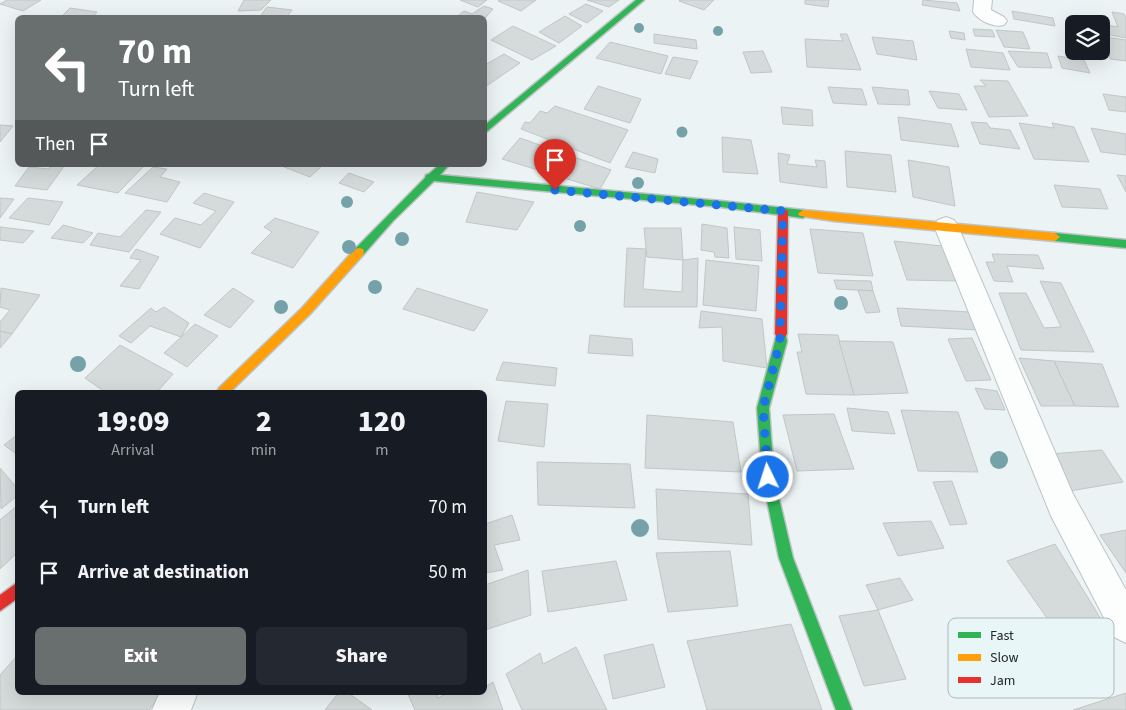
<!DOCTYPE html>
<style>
body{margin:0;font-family:"Source Sans 3",sans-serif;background:#242831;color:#f1f3f6;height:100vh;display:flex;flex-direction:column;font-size:19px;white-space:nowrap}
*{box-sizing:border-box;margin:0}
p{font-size:16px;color:#9ea1a6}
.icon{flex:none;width:28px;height:28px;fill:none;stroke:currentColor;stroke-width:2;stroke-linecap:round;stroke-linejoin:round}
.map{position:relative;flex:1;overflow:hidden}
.side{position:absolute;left:15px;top:390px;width:472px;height:305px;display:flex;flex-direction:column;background:#171b24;border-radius:8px;box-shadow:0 5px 20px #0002}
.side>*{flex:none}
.hud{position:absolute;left:15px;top:15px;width:472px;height:152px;border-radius:8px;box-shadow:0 5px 20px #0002;background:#696e6f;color:#fff;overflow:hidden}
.buttons{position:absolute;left:1065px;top:15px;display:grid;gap:10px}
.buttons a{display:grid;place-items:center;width:45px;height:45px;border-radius:8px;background:#171b24;box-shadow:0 5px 20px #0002;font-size:25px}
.pin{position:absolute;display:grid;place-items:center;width:42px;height:42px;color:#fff;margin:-51px -21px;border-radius:50% 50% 50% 0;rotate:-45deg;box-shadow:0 0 5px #0007}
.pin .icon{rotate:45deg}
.me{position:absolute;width:55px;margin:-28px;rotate:356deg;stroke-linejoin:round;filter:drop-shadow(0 0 4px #0008)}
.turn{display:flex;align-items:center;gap:18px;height:105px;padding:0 20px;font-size:22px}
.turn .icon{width:65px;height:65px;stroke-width:2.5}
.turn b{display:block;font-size:35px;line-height:42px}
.then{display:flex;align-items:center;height:48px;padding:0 20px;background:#0003;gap:10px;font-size:19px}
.eta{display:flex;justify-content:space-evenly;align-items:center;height:85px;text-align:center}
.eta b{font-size:30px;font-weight:800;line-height:35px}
.action{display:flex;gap:10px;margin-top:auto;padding:10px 20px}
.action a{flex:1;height:58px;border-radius:8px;background:#696e6f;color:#fff;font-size:20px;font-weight:800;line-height:58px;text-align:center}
.action a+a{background:#242831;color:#f1f3f6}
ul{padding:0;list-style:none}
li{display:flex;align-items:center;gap:15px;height:65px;padding:0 20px}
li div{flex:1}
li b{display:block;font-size:19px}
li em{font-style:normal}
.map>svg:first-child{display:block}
.building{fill:#d5dadb;stroke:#c1c6c7}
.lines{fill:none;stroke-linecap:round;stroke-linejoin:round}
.street-casing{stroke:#bec3c4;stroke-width:2}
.fast-casing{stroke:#bec3c4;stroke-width:3}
.slow-casing{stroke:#bec3c4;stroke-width:3}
.jam-casing{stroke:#bec3c4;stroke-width:3}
.street{fill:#fcfdfd;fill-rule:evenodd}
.fast{fill:#30b455;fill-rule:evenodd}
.slow{fill:#ff9f0a;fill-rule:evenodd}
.jam{fill:#e5322d;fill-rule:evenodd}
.tree{fill:#75a2a8}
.route{stroke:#1a73e8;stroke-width:9;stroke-dasharray:0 16.2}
.key{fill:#e9f6f8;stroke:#adb8ba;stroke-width:1}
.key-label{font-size:14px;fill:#222728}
</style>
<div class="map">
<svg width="1126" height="710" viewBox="0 0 1126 710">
<rect width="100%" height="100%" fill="#ecf3f4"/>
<!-- building -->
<g class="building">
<polygon points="7,0 41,0 23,11 0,4"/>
<polygon points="244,0 271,0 261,10 238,11"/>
<polygon points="460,0 487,0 478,7"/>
<polygon points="500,0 536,0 521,11 498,1"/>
<polygon points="587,0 619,0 609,7"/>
<polygon points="680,0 714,0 704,10 679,1"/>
<polygon points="805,0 829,0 828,7 805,4"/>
<polygon points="923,0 957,3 960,11 922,5"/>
<polygon points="586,4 603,11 587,23 569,14"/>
<polygon points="484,6 493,9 485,18 458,16 464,11 472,14"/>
<polygon points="267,7 292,10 286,18 259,18"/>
<polygon points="70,8 97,12 92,18 60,18"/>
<polygon points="1012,11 1053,18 1055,26 1014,19"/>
<polygon points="1112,12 1124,14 1126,18 1126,38 1101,33 1101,24 1118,27"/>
<polygon points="565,16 582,26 559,43 539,32"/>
<polygon points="513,26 556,46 532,60 491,40"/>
<polygon points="973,29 992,30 995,37 975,36"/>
<polygon points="996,30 1023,32 1030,49 1004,47"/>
<polygon points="949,31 964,33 965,40 951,38"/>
<polygon points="654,34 696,40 697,49 654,43"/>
<polygon points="840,34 847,34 861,70 807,67 805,39 843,41"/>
<polygon points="872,37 913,41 917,60 877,54"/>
<polygon points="1106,37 1126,40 1126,61 1110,59"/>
<polygon points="610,42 668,56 661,74 596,58"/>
<polygon points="966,49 1003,53 1010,70 971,67"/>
<polygon points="763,51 772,72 751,73 743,52"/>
<polygon points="1008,51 1047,53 1052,68 1018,67"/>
<polygon points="504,54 520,63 485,87 485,65"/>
<polygon points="1058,56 1084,60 1090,73 1062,68"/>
<polygon points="673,57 698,61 690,79 665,74"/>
<polygon points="980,80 1008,81 1028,116 989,117 974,86 986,86"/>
<polygon points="598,86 641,99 630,123 584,109"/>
<polygon points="828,87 862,89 867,105 833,103"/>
<polygon points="872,87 908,90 910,105 878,104"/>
<polygon points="929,91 959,94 967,110 938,108"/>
<polygon points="1103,94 1126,97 1126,112 1109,110"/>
<polygon points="555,106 628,130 610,163 521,129 525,122 530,123 540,111 547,113"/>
<polygon points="781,107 812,110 813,126 783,124"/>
<polygon points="898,117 951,124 959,147 901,140"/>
<polygon points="971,122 987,123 990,128 1010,130 1020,149 980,144"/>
<polygon points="1019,123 1054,128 1052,123 1074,127 1089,162 1034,159"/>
<polygon points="0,125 13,126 0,142"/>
<polygon points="1091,128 1126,134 1126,155 1101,152"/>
<polygon points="722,137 751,140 758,174 723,172"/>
<polygon points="520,138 611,170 600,189 502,159"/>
<polygon points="845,151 891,155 896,192 847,187"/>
<polygon points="633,152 658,159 655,173 625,167"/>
<polygon points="778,153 790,155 787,164 817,167 815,160 825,161 827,188 780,182"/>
<polygon points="908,160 949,167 955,206 913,197"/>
<polygon points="51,165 65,165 47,190 15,186 29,167 49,169"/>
<polygon points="99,165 145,165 118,193 77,185"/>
<polygon points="279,165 323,165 310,177"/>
<polygon points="153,167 167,169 160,177 180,182 167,202 125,193"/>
<polygon points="349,173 374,182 364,192 339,183"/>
<polygon points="1117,175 1126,176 1126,192"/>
<polygon points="1054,185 1100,189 1108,209 1062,207"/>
<polygon points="477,192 534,202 517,230 466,222"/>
<polygon points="204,193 234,202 200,248 160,234 175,218 201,225 216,211 193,203"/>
<polygon points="0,198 14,199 0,218"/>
<polygon points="28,198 63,202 49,225 9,218"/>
<polygon points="146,210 161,212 129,252 90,245 98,233 120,237"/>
<polygon points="275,218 319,232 293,268 251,253 272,232 264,227"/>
<polygon points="702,224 727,228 729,258 715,257 714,252 701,250"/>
<polygon points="63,225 93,233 83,243 51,238"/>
<polygon points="0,227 34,231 23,243 0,240"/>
<polygon points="734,227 760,230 762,261 736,259"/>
<polygon points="644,228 681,228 683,260 647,257"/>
<polygon points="810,229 863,233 873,276 818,273"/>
<polygon points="894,241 942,246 956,281 907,280"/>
<polygon points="627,248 646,249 643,289 682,292 683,260 698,258 697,307 624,307"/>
<polygon points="136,249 159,257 139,289 120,286 141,260 130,258"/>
<polygon points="992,254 1038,255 1044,269 1007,266 1013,282 994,281 986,262 995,262"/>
<polygon points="706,260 759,266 756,311 703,305"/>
<polygon points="834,280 871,281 873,291 837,289"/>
<polygon points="1040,281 1061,283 1094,352 1021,350 999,293 1026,293 1044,328 1061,327"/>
<polygon points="1,288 40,295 12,334 0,331 0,322 10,310 0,307"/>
<polygon points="233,288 254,301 230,328 204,315"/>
<polygon points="417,288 488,310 474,331 403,309"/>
<polygon points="858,290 873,291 880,312 866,313"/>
<polygon points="164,307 189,323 181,337 150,326 131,343 119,336 151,308 156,312"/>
<polygon points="897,308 970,312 979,330 901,326"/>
<polygon points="701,311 762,319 767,368 723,361 722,327 699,328"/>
<polygon points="195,324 218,336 187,367 164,353"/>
<polygon points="0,331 12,334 0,348"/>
<polygon points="798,334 838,335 854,395 806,394 797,352 802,352"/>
<polygon points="590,335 632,339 633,356 588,353"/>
<polygon points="972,338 991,380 966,381 948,339"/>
<polygon points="839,341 893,342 908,393 854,395"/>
<polygon points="120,345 173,374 157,392 105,392 85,378"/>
<polygon points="1019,358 1054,361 1075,406 1041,406"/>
<polygon points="1054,361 1102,364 1119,407 1075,406"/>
<polygon points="503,362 557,368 555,386 496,380"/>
<polygon points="975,388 997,391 1005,410 985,409"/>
<polygon points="506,401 548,404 544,447 498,441"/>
<polygon points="847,408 888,412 895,434 852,431"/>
<polygon points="901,410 958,412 978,472 918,471"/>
<polygon points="834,414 854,469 797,471 783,415"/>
<polygon points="647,415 733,422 741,472 645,468"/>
<polygon points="18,434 18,455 4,445"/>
<polygon points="1102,450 1123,482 1070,491 1050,454"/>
<polygon points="537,462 630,464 635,508 538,505"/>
<polygon points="0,468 18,489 18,495 1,509"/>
<polygon points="952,481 967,524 950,525 933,482"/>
<polygon points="656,489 748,494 752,545 658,539"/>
<polygon points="18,505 18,552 0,569 0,520"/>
<polygon points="512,515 520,540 494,545 503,570 485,573 485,524"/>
<polygon points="931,521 944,548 898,556 883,523"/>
<polygon points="1126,530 1126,573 1100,535"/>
<polygon points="1055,544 1104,624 1063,641 1007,561"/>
<polygon points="730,551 738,606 668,612 656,553"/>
<polygon points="616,561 627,600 548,612 542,571"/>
<polygon points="528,570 531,615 485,630 485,585"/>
<polygon points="900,578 913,600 878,610 866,585"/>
<polygon points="878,610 906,679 864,686 839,616"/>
<polygon points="791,624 822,710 707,710 687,641"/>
<polygon points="653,644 665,687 613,699 604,655"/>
<polygon points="576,647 607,710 522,710 506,674 540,653 543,664"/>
<polygon points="18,655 18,692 162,692 149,710 0,710 0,675"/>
<polygon points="493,682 503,710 415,710 407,692 436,692 438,698 449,692 485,692 485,687"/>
<polygon points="339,692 347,692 372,710 325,710"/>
<polygon points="1126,693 1126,710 1073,710"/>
</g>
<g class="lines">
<defs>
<g id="street">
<path d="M974,0H992L991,10L1004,17L1007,21L1004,25C994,28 979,21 973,12Z"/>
<polygon points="946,217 954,220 958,226 1073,494 1126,590 1126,643 1114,637 1051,516 934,226 938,220"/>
<polygon points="160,692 198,692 191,710 152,710"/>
</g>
<g id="fast">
<polygon points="636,0 644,0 485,133 485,125"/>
<polygon points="439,165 448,166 440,175 721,201 803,210 808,214 803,218 721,207 434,181 393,221 363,255 355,255 354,252 355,249 425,178 426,175 429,174"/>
<polygon points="1055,233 1126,240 1126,248 1055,241 1050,237"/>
<polygon points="781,329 785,331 787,341 769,408 774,477 793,558 852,710 836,710 779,558 762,477 757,408 775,341 777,331"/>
</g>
<g id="slow">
<polygon points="803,210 1055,233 1060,237 1055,241 834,221 800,216 798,214 800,212"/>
<polygon points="359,248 363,249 364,252 363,255 310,314 230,392 217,392 219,388 302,308 355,249"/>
</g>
<g id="jam">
<polygon points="783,208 788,211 787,334 785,337 777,337 775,334 778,211"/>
<polygon points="18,582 18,598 0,611 0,595"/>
</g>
</defs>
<!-- street casing -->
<use href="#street" class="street-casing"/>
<!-- fast casing -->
<use href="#fast" class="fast-casing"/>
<!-- slow casing -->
<use href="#slow" class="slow-casing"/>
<!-- jam casing -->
<use href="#jam" class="jam-casing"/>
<!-- street -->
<use href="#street" class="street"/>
<!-- fast -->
<use href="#fast" class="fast"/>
<!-- slow -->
<use href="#slow" class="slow"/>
<!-- jam -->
<use href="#jam" class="jam"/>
</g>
<!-- trees -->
<g class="tree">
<circle cx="639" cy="28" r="5"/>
<circle cx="718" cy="31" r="5"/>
<circle cx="682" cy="132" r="5.5"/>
<circle cx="638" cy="183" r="6"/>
<circle cx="347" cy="202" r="6"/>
<circle cx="580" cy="226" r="6"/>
<circle cx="402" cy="239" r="7"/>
<circle cx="349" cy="247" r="7"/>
<circle cx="375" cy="287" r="7"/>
<circle cx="841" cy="303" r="7"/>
<circle cx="281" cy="307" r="7"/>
<circle cx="78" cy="364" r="8"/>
<circle cx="999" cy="460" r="9"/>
<circle cx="640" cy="528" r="9"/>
</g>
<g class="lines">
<!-- route -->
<polyline class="route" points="555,190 783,211 780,342 763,408 768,477"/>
</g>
<!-- legend -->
<rect x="948" y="618" width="166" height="80" rx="8" class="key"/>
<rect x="958" y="632" width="23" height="6" fill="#30b455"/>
<rect x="958" y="654" width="23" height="7" fill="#ff9f0a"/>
<rect x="958" y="677" width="23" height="6" fill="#e5322d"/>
<g class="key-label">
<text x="990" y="640">Fast</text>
<text x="990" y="662">Slow</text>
<text x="990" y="685">Jam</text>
</g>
</svg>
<div class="buttons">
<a><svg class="icon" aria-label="layers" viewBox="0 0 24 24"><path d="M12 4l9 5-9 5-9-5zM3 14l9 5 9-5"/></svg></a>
</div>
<div class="pin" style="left:555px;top:190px;background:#d93025"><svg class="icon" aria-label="arrive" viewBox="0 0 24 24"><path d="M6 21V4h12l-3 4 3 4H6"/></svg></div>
<svg class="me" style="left:768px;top:477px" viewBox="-20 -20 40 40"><circle r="17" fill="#1a73e8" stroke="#fff" stroke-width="3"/><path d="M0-11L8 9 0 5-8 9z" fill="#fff"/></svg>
<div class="hud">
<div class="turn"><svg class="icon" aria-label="left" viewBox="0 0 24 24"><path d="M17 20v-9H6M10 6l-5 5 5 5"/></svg><div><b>70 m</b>Turn left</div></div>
<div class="then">Then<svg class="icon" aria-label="arrive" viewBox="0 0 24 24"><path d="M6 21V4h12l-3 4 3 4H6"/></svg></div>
</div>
<section class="side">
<div class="eta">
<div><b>19:09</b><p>Arrival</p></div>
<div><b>2</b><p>min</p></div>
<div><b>120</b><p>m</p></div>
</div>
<ul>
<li><svg class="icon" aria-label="left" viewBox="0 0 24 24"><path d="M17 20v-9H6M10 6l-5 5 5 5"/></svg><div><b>Turn left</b></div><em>70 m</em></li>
<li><svg class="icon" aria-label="arrive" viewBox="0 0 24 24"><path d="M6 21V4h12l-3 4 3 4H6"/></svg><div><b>Arrive at destination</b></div><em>50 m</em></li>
</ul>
<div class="action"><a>Exit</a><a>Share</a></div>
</section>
</div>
